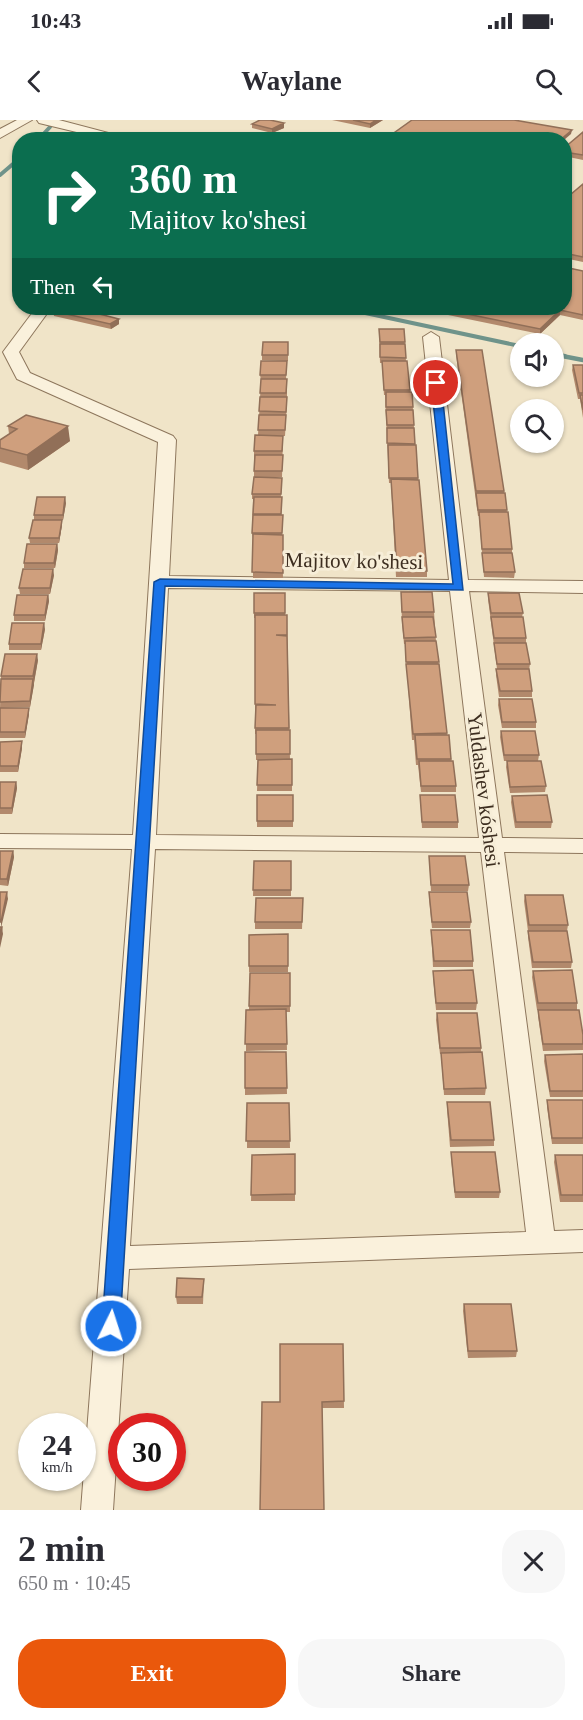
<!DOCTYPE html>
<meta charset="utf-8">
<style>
body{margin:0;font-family:Georgia,serif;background:#f7f7f7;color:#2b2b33;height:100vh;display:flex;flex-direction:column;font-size:22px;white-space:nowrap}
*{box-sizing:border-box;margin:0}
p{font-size:20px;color:#7c7c81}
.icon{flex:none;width:33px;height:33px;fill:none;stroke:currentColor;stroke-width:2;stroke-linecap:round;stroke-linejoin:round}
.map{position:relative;height:1390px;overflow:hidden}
.details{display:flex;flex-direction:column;background:#fff;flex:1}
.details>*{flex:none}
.hud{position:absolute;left:12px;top:12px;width:560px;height:183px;border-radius:24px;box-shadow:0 2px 4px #0004;background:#0b6e4f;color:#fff;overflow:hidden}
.tools{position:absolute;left:510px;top:213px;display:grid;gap:12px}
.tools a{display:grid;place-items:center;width:54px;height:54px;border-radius:50%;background:#fff;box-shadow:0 2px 4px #0004;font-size:30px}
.speed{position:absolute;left:18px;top:1293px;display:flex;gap:12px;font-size:30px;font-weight:700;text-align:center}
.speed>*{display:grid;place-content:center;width:78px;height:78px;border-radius:50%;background:#fff;box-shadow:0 2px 4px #0004;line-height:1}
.speed small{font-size:15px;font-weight:400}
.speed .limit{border:9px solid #d22;background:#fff;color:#111}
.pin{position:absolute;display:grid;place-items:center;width:51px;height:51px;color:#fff;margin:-26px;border:3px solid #fff;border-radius:50%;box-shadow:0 2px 6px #0007}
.me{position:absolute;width:66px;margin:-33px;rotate:4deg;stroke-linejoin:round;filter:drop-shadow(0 0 4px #0008)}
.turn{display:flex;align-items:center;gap:21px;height:126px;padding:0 18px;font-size:27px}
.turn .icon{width:78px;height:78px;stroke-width:2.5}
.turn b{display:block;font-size:42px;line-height:51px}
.then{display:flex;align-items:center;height:57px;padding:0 18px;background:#0003;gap:12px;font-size:22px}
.round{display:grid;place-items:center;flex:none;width:63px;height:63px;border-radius:24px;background:#f7f7f7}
.headline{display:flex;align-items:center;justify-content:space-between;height:102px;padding:0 18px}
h1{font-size:36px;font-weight:700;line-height:45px}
.action{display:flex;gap:12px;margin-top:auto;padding:12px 18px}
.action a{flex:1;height:69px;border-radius:24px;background:#ea580c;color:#fff;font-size:24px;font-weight:700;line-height:69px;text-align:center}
.action a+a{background:#f7f7f7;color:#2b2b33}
.status{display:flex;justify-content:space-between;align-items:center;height:42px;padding:0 30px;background:#fff;direction:ltr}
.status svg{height:16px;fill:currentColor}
header{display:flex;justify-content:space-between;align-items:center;height:78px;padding:0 18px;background:#fff;font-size:27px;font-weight:700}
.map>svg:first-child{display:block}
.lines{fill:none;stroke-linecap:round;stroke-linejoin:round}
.stream-far1{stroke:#6f938a;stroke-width:4}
.stream{stroke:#6f938a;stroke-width:4.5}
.minor-casing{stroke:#8d765c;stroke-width:2}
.minor{fill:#faf1dc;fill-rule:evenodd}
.wall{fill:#b2896c}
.shaded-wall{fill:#916f58}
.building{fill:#cf9f7d;stroke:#916f58;stroke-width:1.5}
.route{fill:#1a73e8;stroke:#114b97;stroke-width:1.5}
.labels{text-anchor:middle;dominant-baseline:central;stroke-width:6;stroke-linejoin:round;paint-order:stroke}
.street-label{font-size:21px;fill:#3d2e20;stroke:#f7eed8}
</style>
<div class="status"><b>10:43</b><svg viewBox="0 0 49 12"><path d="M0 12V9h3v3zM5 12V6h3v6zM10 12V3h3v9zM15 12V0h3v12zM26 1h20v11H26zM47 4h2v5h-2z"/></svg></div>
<header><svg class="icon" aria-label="back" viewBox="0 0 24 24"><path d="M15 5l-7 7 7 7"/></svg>Waylane<svg class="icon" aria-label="search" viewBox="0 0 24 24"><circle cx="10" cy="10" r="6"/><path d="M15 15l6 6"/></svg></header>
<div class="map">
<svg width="583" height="1390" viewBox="0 0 583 1390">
<rect width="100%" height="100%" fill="#f0e4c8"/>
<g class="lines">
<!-- stream-far1 -->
<g class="stream-far1">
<polyline points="38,20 50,7"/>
<polyline points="0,55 20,38"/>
<polyline points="342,188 520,226"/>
<polyline points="554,234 565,236"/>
</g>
<!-- stream -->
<polyline class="stream" points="557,235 583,240"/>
<defs>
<g id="minor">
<polygon points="17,0 32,0 0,18 0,9"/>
<polygon points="37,0 59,0 135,20 110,20 39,3"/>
<path d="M36,188H51L19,232L30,253L173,316L176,320L169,456L449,460L423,217L431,212L439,217L468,460L583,461V473L469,471L502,718L583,719V733L504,732L554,1111L583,1110V1132L129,1149L113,1390H81L132,729L0,728V714L133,715L158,322L17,259L3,232ZM168,468L450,471L479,718L156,715ZM155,729L481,732L526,1112L130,1126Z"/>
</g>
</defs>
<!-- minor casing -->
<use href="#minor" class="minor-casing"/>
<!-- minor -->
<use href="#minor" class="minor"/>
</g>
<!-- wall -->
<g class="wall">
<polygon points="332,0 383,0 370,8"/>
<polygon points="284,3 284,8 272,13 252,8 252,4"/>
<polygon points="583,12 583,40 564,36 564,28"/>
<polygon points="583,64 583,142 564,138 564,80"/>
<polygon points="583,151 583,200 560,195 540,214 414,188 564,188"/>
<polygon points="58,188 97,188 90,192 119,204 111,209 54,196 53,191"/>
<polygon points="379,209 404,209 406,241 410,272 412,272 415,325 416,325 418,359 427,451 427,457 396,457 391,363 389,363 385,275 384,275 382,243 380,243"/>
<polygon points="288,222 288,241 262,240 262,235"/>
<polygon points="456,230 504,371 512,429 512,433 515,452 514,458 484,457 479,396 478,396 456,235"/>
<polygon points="287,241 286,259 287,259 287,282 285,316 258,315 260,278 261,260 260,255"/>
<polygon points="573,245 583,245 583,298 580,279 578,279 572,250"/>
<polygon points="8,306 70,321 28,350 0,342 0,320 9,314"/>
<polygon points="283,316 282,357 254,357 254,331"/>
<polygon points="282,358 281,377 283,458 253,458 253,419 252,413 253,379 252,379 252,374"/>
<polygon points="66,383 63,400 62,400 62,405 59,423 30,423 29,418 34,400 34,395"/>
<polygon points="57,424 58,430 55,448 24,448 24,443"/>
<polygon points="54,455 50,474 20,474 19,468"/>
<polygon points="401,472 434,492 436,521 447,615 456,666 456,672 421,672 418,645 416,645 414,620 412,620 405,524 404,524 402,503"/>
<polygon points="254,473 285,473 285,495 287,495 290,639 292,639 292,671 257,671 258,640 256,640 256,614 255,614 255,498 254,498"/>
<polygon points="488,473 523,493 522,497 526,518 526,523 530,544 529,550 532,571 532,577 499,577 496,555 497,549 488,479"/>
<polygon points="48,475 49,481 45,501 14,501 14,495"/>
<polygon points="45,509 41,530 9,530 9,524"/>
<polygon points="38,540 30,587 0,588 1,556"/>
<polygon points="499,579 536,602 536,608 502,608 498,585"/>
<polygon points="0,588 29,588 29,594 25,618 0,618"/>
<polygon points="501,611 539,635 538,641 504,641 500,617"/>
<polygon points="0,622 22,628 18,652 0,652"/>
<polygon points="507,641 546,666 545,672 510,673 506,647"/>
<polygon points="0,662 16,662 17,668 12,694 0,694"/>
<rect x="257" y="675" width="36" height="32"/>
<polygon points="420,675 458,702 458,708 422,708"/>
<polygon points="512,676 552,702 551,708 515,708 511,682"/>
<polygon points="0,731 13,731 14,737 8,766 0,765"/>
<polygon points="429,736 469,765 468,771 431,771"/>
<polygon points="254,741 291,741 291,776 253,776"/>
<polygon points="429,772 471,802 470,808 432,808 429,778"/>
<polygon points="525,775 568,805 567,811 572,842 571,848 532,848 528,817 528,811 524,781"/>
<polygon points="303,778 302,809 255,809 255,802"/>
<polygon points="431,810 473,841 473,847 433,847"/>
<polygon points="288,814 288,852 249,852 249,815"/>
<polygon points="433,851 477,883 476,890 436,890 433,857"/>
<polygon points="533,851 577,883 577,890 537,890 532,857"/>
<polygon points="290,853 290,892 286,892 287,930 246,931 246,890 249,890 249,886"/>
<polygon points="538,890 583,915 583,930 543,931 538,896"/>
<polygon points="437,893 481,928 481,932 486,968 485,975 444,975 441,934 440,934 436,900"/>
<polygon points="245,932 286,932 287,974 245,975"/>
<polygon points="583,934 583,977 550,977 544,941 545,935"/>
<polygon points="547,980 583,980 583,1024 552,1024 547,987"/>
<polygon points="447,982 494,1020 494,1026 450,1027 447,989"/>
<polygon points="247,983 289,983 290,1028 247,1028"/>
<polygon points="451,1032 500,1072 499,1078 455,1078 451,1038"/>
<polygon points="295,1034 295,1081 251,1081 252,1035"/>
<polygon points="555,1035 583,1035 583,1082 560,1082 554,1042"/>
<polygon points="204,1159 203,1184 177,1184 176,1177"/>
<polygon points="464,1184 517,1231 516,1237 468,1238 463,1191"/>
<polygon points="343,1224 344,1288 322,1288 280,1282"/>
</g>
<!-- shaded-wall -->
<g class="shaded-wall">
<polygon points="376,0 383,0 370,8 370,4"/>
<polygon points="284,3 284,8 272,13 272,9"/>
<polygon points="572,10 571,14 564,20 560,20"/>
<polygon points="89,188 97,188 85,195 84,190"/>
<polygon points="560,190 560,195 540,214 540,209"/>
<polygon points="119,199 119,204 111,209 110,204"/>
<polygon points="68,306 70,321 28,350 27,335"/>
<polygon points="65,377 66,383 63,400 63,395"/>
<polygon points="62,400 62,405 59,423 59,418"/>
<polygon points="57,424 58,430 55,448 54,443"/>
<polygon points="53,449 54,455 50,474 50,468"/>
<polygon points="48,475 49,481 45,501 45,495"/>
<polygon points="44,503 45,509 41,530 41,524"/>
<polygon points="37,534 38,540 34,562 33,556"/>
<polygon points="33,559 34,565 30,587 30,581"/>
<polygon points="29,588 29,594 25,618 25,612"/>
<polygon points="22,621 22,628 18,652 18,646"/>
<polygon points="16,662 17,668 12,694 12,688"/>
<polygon points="13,731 14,737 8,766 7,759"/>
<polygon points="7,772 8,779 1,808 1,802"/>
<polygon points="2,807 3,814 0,828 0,818"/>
</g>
<!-- building -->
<g class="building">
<polygon points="260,0 270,0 284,3 272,9 252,4"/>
<polygon points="353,0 376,0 370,4"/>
<polygon points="412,0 514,0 572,10 560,20 384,20"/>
<polygon points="583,12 583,35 564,32 564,28"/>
<polygon points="583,64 583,137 564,133 564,80"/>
<polygon points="564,147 583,151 583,195 560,190 540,209 438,188 564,188"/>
<polygon points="58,188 89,188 84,190 119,199 110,204 53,191"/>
<polygon points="379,209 404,209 405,222 380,222"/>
<polygon points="263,222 288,222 288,235 262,235"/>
<polygon points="380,224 405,224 406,238 380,237"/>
<polygon points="456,230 482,230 504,371 476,371"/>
<polygon points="261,241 287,241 286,255 260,255"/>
<polygon points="382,241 407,241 410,270 384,270"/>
<polygon points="573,245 583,245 583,273 579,273"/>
<polygon points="261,259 287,259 286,273 260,273"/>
<polygon points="386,272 412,272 413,287 386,287"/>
<polygon points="580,275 583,275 583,290"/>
<polygon points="260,277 287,277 286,292 259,291"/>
<polygon points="386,290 413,290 414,305 387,305"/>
<polygon points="26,295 68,306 27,335 0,328 0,320 17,309 8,306"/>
<polygon points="259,295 286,295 285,310 258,310"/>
<polygon points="387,308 414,308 415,324 387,323"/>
<polygon points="255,315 283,316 282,331 254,331"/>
<polygon points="388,325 416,325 418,358 389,358"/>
<polygon points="255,335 283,335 282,351 254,351"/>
<polygon points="254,357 282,358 281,374 252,374"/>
<polygon points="391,359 419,360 427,451 397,451"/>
<polygon points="476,373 505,373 507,390 478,390"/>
<polygon points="37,377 65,377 63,395 34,395"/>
<polygon points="254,377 282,377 281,394 253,394"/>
<polygon points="479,392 508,392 512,429 482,429"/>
<polygon points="253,395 283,395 282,413 252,413"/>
<polygon points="33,400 62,400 59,418 29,418"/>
<polygon points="253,414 283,415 283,453 252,452"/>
<polygon points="27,424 57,424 54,443 24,443"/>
<polygon points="482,433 512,433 515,452 484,452"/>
<polygon points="23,449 53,449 50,468 19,468"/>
<polygon points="401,472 432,472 434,492 402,492"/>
<rect x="254" y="473" width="31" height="20"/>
<polygon points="488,473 519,473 523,493 491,493"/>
<polygon points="17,475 48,475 45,495 14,495"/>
<polygon points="255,495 287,495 287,515 276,515 287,516 289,608 255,608 256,585 276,585 255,584"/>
<polygon points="402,497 433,497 436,517 404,518"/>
<polygon points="491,497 523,497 526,518 494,518"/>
<polygon points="12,503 44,503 41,524 9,524"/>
<polygon points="405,521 436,521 439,542 406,542"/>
<polygon points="494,523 526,523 530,544 497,544"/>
<polygon points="5,534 37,534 33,556 1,556"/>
<polygon points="406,544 439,544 447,613 413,614"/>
<polygon points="496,549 529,549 532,571 500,571"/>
<polygon points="1,559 33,559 30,581 0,582"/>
<polygon points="499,579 532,579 536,602 502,602"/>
<polygon points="0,588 29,588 25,612 0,612"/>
<rect x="256" y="610" width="34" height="24"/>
<polygon points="501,611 535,611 539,635 504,635"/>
<polygon points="415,615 449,615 451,639 417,639"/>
<polygon points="22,621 18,646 0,646 0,622"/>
<polygon points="292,639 292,665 257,665 258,640"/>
<polygon points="419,641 453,641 456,666 421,666"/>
<polygon points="507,641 541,641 546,666 510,667"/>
<polygon points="0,662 16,662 12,688 0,688"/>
<rect x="257" y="675" width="36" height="26"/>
<polygon points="420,675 455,675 458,702 422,702"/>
<polygon points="547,675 552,702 516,702 512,676"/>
<polygon points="0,731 13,731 7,759 0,759"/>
<polygon points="429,736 465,736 469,765 431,765"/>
<polygon points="254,741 291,741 291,770 253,770"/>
<polygon points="0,772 7,772 1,802 0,802"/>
<polygon points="429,772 467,772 471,802 432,802"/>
<polygon points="525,775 563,775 568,805 529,805"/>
<polygon points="256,778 303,778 302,802 255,802"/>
<polygon points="0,807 2,807 0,818"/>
<polygon points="431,810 470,810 473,841 434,841"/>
<polygon points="528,811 567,811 572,842 533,842"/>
<polygon points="288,814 288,846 249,846 249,815"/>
<polygon points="473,850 477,883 436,883 433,851"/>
<polygon points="572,850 577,883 538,883 533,851"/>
<polygon points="250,853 290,853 290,886 249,886"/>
<polygon points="286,889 287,924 245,924 246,890"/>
<polygon points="538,890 579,890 583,915 583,924 543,924"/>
<polygon points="437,893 477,893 481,928 440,928"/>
<polygon points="245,932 286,932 287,968 245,968"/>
<polygon points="482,932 486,968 444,969 441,933"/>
<polygon points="583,934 583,971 550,971 545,935"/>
<polygon points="547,980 583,980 583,1018 552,1018"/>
<polygon points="447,982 490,982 494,1020 451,1020"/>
<polygon points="247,983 289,983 290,1021 246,1021"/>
<polygon points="451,1032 495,1032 500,1072 455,1072"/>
<polygon points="295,1034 295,1074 251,1075 252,1035"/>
<polygon points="555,1035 583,1035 583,1075 561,1075"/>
<polygon points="177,1158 204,1159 202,1177 176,1177"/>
<polygon points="464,1184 511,1184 517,1231 468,1231"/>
<polygon points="280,1224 343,1224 344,1281 322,1282 324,1390 260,1390 262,1282 280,1282"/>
</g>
<!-- route -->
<polygon class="route" points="436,260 441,263 463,470 165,466 120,1206 118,1212 111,1214 105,1212 102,1206 154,462 160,459 453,464 431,263"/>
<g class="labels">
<!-- street labels -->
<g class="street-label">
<text transform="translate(354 441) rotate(1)">Majitov ko'shesi</text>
<text transform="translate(484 670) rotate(83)">Yuldashev kóshesi</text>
</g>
</g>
</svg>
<div class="tools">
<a><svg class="icon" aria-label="sound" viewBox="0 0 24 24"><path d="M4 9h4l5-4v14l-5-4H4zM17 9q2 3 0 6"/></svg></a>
<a><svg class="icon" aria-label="search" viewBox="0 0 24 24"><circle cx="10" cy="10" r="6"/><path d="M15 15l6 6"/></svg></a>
</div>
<div class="speed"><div>24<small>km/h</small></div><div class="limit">30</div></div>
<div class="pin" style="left:436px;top:263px;background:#d93025"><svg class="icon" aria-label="arrive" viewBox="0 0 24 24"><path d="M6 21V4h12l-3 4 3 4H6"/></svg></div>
<svg class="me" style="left:111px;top:1206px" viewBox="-20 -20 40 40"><circle r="17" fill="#1a73e8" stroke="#fff" stroke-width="3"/><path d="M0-11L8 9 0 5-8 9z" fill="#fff"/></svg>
<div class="hud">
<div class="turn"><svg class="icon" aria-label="right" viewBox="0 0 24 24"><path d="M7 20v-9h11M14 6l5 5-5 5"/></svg><div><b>360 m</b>Majitov ko'shesi</div></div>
<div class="then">Then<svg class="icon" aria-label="left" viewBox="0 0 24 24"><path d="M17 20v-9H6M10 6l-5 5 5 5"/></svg></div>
</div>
</div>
<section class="details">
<div class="headline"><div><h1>2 min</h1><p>650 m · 10:45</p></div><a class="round"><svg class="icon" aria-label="close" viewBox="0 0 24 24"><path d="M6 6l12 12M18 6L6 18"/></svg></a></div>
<div class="action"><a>Exit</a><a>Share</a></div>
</section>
